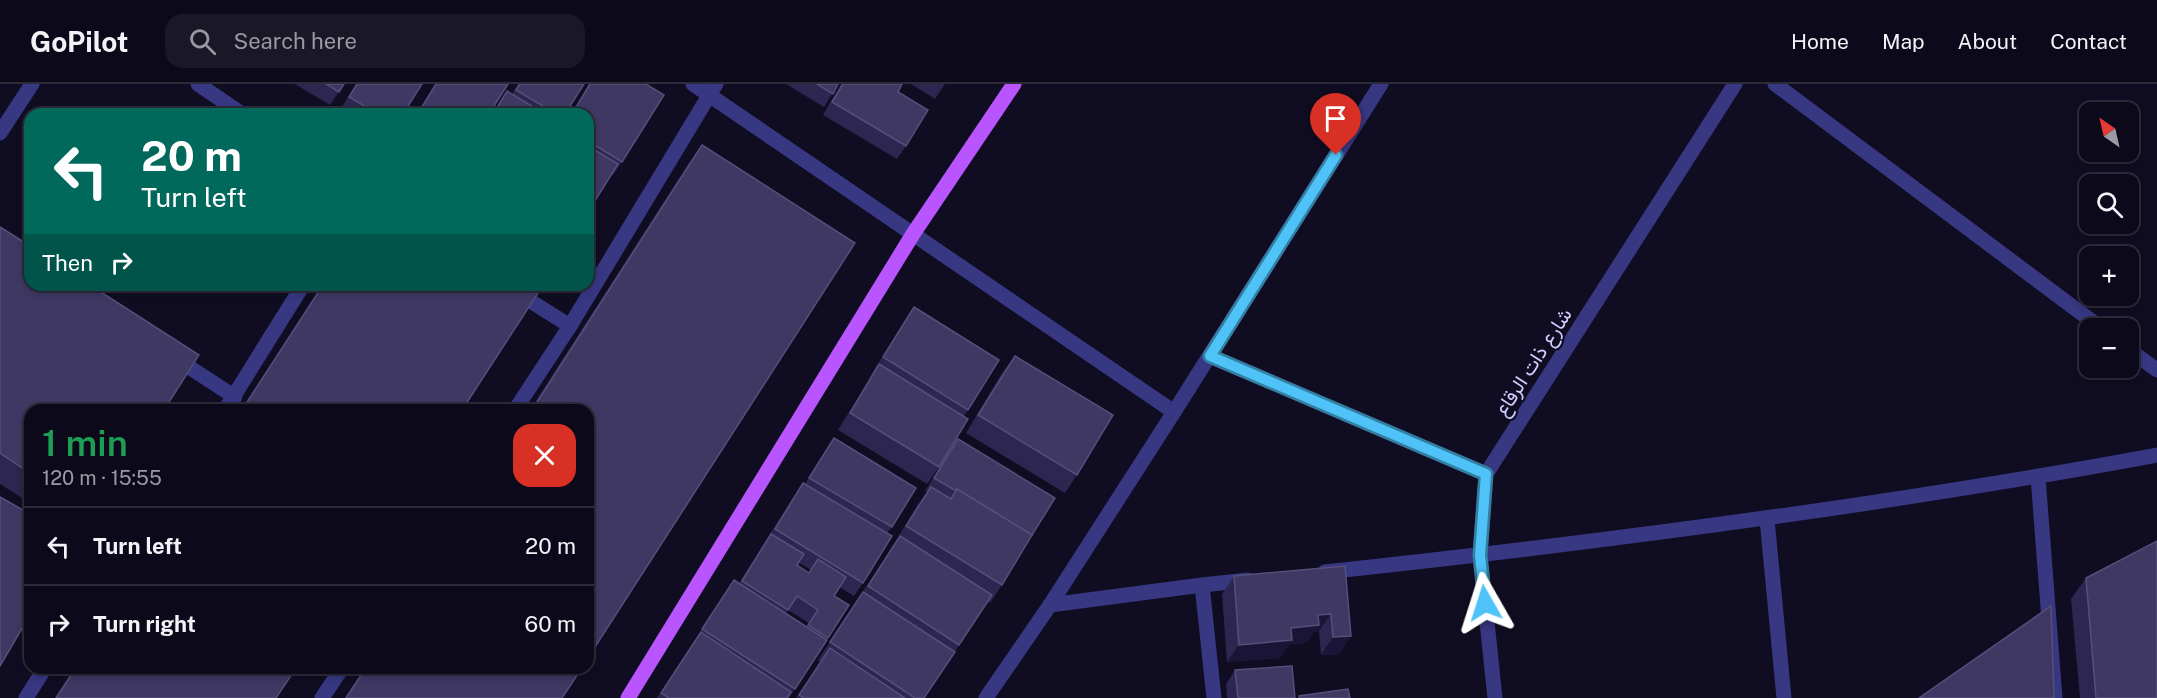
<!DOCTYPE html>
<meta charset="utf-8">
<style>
body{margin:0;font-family:"Public Sans",Vazirmatn,sans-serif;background:#1a1827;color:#f1f3f6;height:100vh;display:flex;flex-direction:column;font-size:22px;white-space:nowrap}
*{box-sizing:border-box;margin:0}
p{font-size:20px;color:#9a9aa2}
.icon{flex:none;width:33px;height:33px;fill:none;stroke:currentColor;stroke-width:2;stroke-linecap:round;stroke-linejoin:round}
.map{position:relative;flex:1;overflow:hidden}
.sheet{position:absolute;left:24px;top:320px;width:570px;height:270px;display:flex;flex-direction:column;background:#0c0a1a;border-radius:18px;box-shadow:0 3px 9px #0003,0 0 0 2px #2c2b39}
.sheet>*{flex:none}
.guide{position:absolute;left:24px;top:24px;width:570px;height:183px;border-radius:18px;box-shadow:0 3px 9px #0003,0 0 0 2px #2c2b39;background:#00695c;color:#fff;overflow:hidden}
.needle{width:39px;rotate:326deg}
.tools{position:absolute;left:2079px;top:18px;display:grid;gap:12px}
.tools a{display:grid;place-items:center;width:60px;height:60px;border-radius:12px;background:#0c0a1a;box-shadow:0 3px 9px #0003,0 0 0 2px #2c2b39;font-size:30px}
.pin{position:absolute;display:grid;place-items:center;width:51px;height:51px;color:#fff;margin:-62px -26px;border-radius:50% 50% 50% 0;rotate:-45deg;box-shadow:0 0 6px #0007}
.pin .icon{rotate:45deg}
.me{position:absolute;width:66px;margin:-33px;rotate:354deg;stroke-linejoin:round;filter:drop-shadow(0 0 4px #0008)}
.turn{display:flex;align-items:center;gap:21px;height:126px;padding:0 18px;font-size:27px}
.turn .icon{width:78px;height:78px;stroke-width:2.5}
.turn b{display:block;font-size:42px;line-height:51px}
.then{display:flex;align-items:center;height:57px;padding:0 18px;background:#0003;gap:12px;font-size:22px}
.round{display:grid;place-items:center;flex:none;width:63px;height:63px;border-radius:18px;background:#1a1827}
.overview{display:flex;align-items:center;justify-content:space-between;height:102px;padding:0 18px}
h1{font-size:36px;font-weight:600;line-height:45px;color:#1e9e55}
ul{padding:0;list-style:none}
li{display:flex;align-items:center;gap:18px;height:78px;padding:0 18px;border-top:2px solid #2c2b39}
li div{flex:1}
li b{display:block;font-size:22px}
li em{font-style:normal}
header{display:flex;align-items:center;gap:36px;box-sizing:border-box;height:84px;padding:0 30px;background:#0c0a1a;border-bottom:2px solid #2c2b39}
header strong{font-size:28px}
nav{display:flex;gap:33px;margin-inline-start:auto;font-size:21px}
.search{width:420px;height:54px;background:#1a1827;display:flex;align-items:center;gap:15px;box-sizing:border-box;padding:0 21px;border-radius:18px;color:#9a9aa2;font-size:22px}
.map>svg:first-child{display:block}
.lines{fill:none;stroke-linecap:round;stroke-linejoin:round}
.lane{stroke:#373782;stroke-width:15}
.street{stroke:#373782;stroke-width:15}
.primary{stroke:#b955ff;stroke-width:15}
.wall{fill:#2c2650;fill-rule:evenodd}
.shaded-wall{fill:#1a1436}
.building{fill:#3e3863;stroke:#554f7b;stroke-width:1.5}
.route-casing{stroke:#337fa1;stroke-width:15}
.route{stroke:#4fc3f7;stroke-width:10}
.labels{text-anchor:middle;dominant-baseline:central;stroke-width:4.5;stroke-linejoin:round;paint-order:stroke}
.street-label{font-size:20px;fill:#d1ceff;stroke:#100d22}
</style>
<header>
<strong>GoPilot</strong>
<div class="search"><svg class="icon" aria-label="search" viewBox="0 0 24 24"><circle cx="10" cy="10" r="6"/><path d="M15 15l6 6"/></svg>Search here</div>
<nav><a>Home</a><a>Map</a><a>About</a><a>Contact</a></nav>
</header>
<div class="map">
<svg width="2157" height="614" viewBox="0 0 2157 614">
<rect width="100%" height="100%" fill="#100d22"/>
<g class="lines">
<!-- lane -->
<polyline class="lane" points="1050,521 1202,501 1214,614"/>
<!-- street -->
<g class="street">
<polyline points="198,0 242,30"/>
<polyline points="693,0 1174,328"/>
<polyline points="1775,0 2101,244"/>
<polyline points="0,49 32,0"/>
<polyline points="505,201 570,242"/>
<polyline points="2128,265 2157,286"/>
<polyline points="1210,272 1486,390"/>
<polyline points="175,274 235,313"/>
<polyline points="225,326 303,201"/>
<polyline points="515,326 570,242 716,0"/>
<polyline points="2038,393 2055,614"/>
<polyline points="1767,435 1784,614"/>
<path d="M1325,488C1604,458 1882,422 2157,371"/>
<polyline points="1202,501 1248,496"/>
<polyline points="26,614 45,584"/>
<polyline points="322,614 342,584"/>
<polyline points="986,614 1050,521 1174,328 1381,0"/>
<polyline points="1495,614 1480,471 1486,390 1735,0"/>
</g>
<!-- primary -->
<polyline class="primary" points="628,614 913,150 1014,0"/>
</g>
<!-- wall -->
<g class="wall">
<polygon points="295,0 344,0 330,21"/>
<polygon points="356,0 422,0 403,30 347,30 340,26"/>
<polygon points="435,0 509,0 489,30 416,30"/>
<polygon points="518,0 584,0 565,30 492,30 507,7 512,10"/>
<polygon points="589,0 646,0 622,78 613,91 611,90 588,128 588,30 571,30"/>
<polygon points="786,0 838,0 824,23"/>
<polygon points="841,0 902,0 898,8 906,62 897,75 823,31"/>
<polygon points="911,0 945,0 935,15"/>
<polygon points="702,61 588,326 530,326 687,82"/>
<polygon points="0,143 30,326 30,419 0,400"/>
<polygon points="322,201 526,201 462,326 241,326"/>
<polygon points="914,223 968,326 964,332 939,383 927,400 838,346 872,291 871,291 902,241"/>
<polygon points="1015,272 1077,391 1065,409 966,349 1002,289"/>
<path d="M834,354L892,443L887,449L863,499L854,512L839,503L834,512L828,554L789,614H657L734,496L739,499L794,412L803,399L805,400ZM798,478L811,486L809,489L797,481ZM788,526L809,539L807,542L786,529Z"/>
<polygon points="958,355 1032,451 1002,501 990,519 988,518 924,614 796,614 820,578 818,576 894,460 918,420 927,408 925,407 949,368"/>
<polygon points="1345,482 1351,552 1339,570 1321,571 1319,547 1314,548 1306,559 1290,560 1280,574 1227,578 1222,510 1234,492"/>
<polygon points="2086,494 2157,614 2080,614 2071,515"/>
<polygon points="74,584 296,584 276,614 55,614"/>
<polygon points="364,584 582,584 562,614 345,614"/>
<polygon points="1235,586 1295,614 1227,614 1226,600"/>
</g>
<!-- shaded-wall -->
<g class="shaded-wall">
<polygon points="1331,530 1319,547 1314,548 1306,559 1290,560 1280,574 1227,578 1239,561 1318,531"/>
<polygon points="1351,552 1339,570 1321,571 1333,553"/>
</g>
<!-- building -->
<g class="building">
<polygon points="326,0 344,0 339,8"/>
<polygon points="357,0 422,0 403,30 378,30 349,13"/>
<polygon points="436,0 508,0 489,30 418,30"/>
<polygon points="520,0 584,0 565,30 556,30 516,6"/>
<polygon points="590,0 646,0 664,11 622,78 588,57 588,30 572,30"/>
<polygon points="817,0 838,0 833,10"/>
<polygon points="843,0 902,0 898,8 928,26 906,62 832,18"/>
<polygon points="507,7 545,30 493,30"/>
<polygon points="702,61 855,159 588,574 588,326 532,326"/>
<polygon points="588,62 618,80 588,128"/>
<polygon points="0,143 30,162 30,201 90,201 199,271 164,326 30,326 30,389 0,369"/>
<polygon points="323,201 526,201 538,209 462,326 242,326"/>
<polygon points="914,223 999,276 968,326 883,273"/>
<polygon points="1015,272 1113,331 1077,391 978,331"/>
<polygon points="879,280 968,335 939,383 850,329"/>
<polygon points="834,354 916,404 892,443 809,394"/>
<polygon points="958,355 1055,414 1032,451 957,405 956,407 934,394"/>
<polygon points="803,399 892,452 863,499 775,445"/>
<polygon points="931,403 951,415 957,405 1032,451 1002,501 906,442"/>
<polygon points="0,413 30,430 30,531 0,582"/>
<polygon points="771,450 804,470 797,481 809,489 818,475 846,493 834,512 849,521 828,554 808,541 818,526 797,512 788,526 742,497"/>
<polygon points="900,452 992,511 959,561 868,502"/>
<polygon points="2157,457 2157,614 2096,614 2086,494"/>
<polygon points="1345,482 1351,552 1333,553 1331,530 1318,531 1319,541 1291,544 1292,556 1239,561 1234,492"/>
<polygon points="734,496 827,556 795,605 702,545"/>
<polygon points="863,508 955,568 924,614 915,614 830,558"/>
<polygon points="2051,522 2054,614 1919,614"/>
<polygon points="701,548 791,608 787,614 669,614 661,609"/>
<polygon points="830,564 905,614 804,614 799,611"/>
<polygon points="1292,582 1295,614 1238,614 1235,586"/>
<polygon points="76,584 296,584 276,614 56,614"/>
<polygon points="366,584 582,584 562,614 346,614"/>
<polygon points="1348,605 1350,614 1299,614 1299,612"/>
</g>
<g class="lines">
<defs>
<polyline id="route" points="1336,71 1210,272 1486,390 1480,471 1485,519"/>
</defs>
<!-- route casing -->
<use href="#route" class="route-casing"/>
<!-- route -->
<use href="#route" class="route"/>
</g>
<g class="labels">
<!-- street labels -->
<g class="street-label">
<text transform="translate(1533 278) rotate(-57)">شارع ذات الرقاع</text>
</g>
</g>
</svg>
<div class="tools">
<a><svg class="needle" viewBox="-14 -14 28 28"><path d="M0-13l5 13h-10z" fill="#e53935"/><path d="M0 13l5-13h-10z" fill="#9a9aa2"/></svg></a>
<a><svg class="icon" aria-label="search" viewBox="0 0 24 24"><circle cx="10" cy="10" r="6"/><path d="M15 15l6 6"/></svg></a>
<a>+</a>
<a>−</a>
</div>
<div class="pin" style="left:1336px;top:71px;background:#d93025"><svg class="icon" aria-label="arrive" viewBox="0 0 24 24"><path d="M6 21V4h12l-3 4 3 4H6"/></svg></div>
<svg class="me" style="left:1485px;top:519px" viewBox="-20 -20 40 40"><path d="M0-17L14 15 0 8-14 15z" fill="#4fc3f7" stroke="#fff" stroke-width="4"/></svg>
<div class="guide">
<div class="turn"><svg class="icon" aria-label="left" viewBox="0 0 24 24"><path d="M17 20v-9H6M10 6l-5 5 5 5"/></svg><div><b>20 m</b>Turn left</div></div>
<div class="then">Then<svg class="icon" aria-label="right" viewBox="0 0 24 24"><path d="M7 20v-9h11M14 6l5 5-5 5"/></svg></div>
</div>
<section class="sheet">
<div class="overview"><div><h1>1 min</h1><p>120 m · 15:55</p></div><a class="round" style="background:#d93025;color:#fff"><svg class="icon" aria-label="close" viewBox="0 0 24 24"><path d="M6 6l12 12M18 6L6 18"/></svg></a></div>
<ul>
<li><svg class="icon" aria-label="left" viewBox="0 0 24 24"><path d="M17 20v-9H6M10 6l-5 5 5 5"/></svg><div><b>Turn left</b></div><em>20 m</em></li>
<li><svg class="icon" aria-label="right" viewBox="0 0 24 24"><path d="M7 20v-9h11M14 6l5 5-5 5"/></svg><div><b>Turn right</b></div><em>60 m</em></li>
</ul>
</section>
</div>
